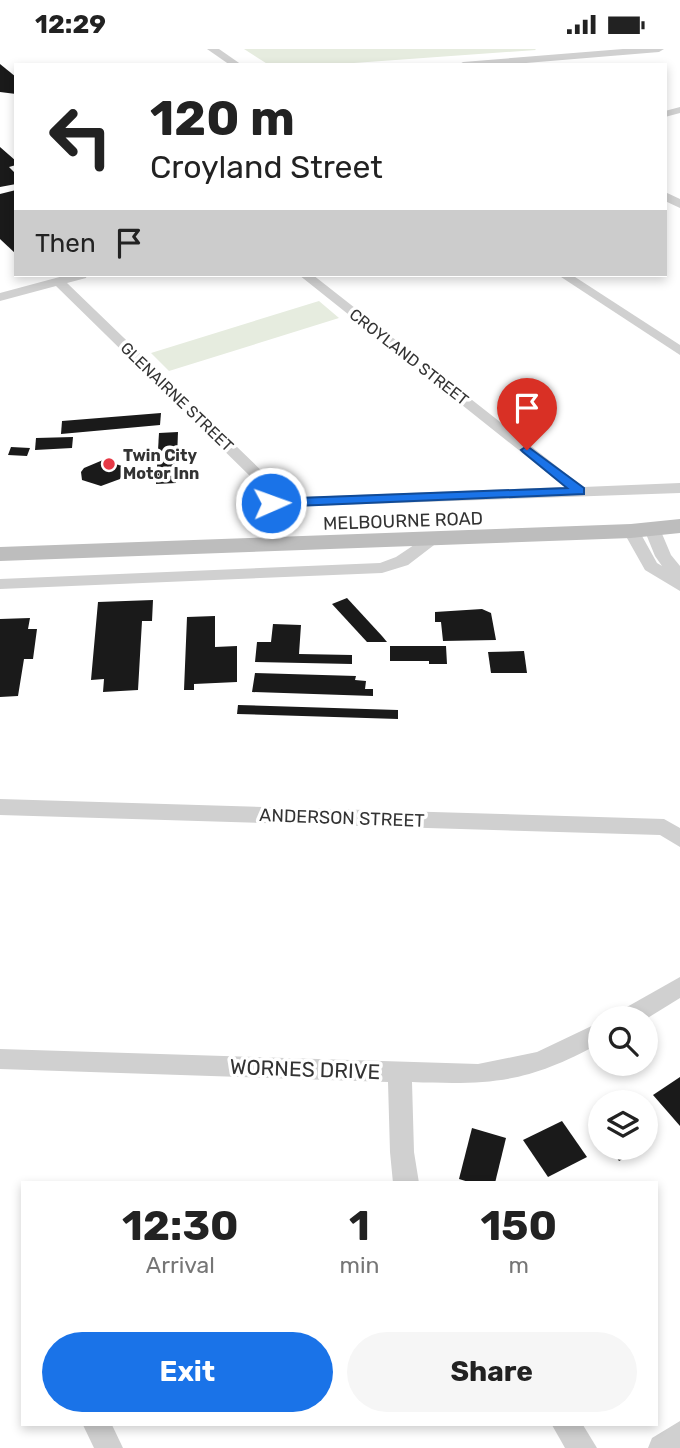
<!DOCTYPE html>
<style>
body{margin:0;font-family:Rubik,sans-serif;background:#f6f6f6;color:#222;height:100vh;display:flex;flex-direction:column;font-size:26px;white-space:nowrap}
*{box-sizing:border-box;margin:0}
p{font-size:23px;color:#767676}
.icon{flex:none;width:38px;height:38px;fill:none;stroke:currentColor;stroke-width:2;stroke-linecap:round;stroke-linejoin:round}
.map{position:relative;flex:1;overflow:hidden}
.side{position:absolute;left:21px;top:1132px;width:637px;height:245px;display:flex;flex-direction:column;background:#fff;border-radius:0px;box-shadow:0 4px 10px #0003}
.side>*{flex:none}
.banner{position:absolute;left:14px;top:14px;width:653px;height:214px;border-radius:0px;box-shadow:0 4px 10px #0003;background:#fff;color:#222;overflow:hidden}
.buttons{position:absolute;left:588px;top:957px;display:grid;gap:14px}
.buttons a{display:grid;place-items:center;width:70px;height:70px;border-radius:50%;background:#fff;box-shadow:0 4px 10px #0003;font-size:35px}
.pin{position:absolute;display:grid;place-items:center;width:60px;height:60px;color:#fff;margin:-72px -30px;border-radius:50% 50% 50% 0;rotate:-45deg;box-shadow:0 0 7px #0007}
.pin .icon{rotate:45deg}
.me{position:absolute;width:77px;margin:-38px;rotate:88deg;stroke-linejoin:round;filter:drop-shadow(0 0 5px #0008)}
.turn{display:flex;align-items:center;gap:24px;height:147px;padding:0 21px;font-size:32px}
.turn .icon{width:91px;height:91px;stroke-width:2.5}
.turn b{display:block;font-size:49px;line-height:60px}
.then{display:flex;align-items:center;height:66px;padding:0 21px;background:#0003;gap:14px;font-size:26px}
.eta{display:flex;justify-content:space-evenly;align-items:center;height:119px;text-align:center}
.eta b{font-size:42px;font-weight:700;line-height:49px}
.action{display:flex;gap:14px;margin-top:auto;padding:14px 21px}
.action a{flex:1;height:80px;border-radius:42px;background:#1a73e8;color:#fff;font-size:28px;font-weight:700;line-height:80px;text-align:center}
.action a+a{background:#f6f6f6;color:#222}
.status{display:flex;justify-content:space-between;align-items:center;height:49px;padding:0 35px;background:#fff;direction:ltr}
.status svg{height:19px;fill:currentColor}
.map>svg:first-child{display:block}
.green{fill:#e6ecdf}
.building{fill:#1a1a1a}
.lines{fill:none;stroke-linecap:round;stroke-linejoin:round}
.street{fill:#d0d0d0;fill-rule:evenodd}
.secondary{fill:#bdbdbd;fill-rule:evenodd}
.route{fill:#1a73e8;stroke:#114b97;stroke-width:2}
.poi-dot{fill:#e63946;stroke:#fff;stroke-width:2.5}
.labels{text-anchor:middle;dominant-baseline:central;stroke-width:7;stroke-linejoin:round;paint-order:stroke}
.far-street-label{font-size:16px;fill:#333;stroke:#fff}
.far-poi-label{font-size:16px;font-weight:bold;fill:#333;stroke:#fff;text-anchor:start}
.street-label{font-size:18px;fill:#333;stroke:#fff}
.near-street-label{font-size:21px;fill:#333;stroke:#fff}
</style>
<div class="status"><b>12:29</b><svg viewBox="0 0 49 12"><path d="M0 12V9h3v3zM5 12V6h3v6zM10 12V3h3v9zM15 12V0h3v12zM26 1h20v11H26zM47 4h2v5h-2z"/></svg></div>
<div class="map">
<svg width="680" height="1399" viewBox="0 0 680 1399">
<rect width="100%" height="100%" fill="#fff"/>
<!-- green -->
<g class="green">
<polygon points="244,0 535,0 536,1 326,16 269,16"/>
<polygon points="319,252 339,269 169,322 151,304"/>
</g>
<!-- building -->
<g class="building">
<polygon points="0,15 16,28 16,45 0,43"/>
<polygon points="0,98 16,112 16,116 9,118 16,125 16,135 0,138"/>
<polygon points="16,141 16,205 0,190 0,145"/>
<polygon points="161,364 160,376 61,385 62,372"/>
<polygon points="178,383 176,434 156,435 159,384"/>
<polygon points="73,388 72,399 35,401 36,389"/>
<polygon points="11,398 30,399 27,407 8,406"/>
<polygon points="103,411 122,417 124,422 120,430 101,437 82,431 81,423 84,419"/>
<polygon points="347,549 382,587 387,593 367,593 332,555"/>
<polygon points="153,551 152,572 142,572 138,641 103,643 104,630 91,631 98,553"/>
<polygon points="482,560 491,564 496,591 443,592 441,573 435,573 435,563"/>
<polygon points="215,567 215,598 237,597 237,633 194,635 194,641 184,641 187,568"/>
<polygon points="30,569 28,580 37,580 33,610 24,610 18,647 0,648 0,570"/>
<polygon points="273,575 301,576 299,605 352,606 352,615 255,613 257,593 271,593"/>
<polygon points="390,597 446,597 447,615 429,615 429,612 390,612"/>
<polygon points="524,602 527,624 491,624 488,603"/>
<polygon points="255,624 356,627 355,631 366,632 365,640 373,640 373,647 252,643"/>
<polygon points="238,656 398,661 398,670 237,665"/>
<polygon points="680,1028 680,1077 653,1046"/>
<polygon points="562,1072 587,1108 548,1128 523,1091"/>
<polygon points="472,1079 506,1089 495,1134 472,1134 459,1130"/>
<polygon points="610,1099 644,1099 619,1112"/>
</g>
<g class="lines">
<!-- street -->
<g class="street">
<polygon points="207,0 219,0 242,16 230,16"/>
<polygon points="623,0 664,0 659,3 502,16 458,16 463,13"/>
<polygon points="680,58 680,64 665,68 665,62"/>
<polygon points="665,143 680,150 680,159 665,152"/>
<polygon points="67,226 87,226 86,229 67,234 266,426 278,449 565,438 299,226 313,226 583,438 680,434 680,444 280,458 284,475 282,478 270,478 261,445 254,431 56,237 0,252 0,244"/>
<polygon points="558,226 572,226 680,296 680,306"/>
<polygon points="652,475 660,480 671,506 680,517 680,542 645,521 623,482 625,478 637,478 657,514 662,517 655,507 644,480"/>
<polygon points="432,484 438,485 440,489 438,493 408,516 382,524 0,540 0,530 380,514 396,508"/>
<polygon points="0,750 664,770 680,779 680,798 660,786 0,766"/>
<polygon points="680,928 680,949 646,970 615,970 618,963"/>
<path d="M600,973V994C528,1034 492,1036 412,1033L414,1103L419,1134H393L390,1103L388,1033L0,1020V1000L478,1015L537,1003Z"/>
<polygon points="680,1372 680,1399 648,1399 652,1389"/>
<polygon points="83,1376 112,1376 123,1399 94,1399"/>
<polygon points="552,1376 583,1376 597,1399 565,1399"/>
</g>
<!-- secondary -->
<polygon class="secondary" points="680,470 680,484 631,489 0,512 0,498 631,475"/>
</g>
<!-- route -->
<polygon class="route" points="527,397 584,439 584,445 271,458 265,454 271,450 567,439 523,403 521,401"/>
<!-- markers -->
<circle class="poi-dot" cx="109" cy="415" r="7"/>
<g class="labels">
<!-- far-street labels -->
<g class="far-street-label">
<text transform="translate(409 308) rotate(38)">CROYLAND STREET</text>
<text transform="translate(177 348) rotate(44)">GLENAIRNE STREET</text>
</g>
<!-- far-poi labels -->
<g class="far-poi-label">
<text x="123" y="406">Twin City<tspan x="123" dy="18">Motor Inn</tspan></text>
</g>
<!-- street labels -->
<g class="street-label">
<text transform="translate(403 472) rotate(-2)">MELBOURNE ROAD</text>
<text transform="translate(342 769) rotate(2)">ANDERSON STREET</text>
</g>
<!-- near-street labels -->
<g class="near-street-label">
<text transform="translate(305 1020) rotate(2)">WORNES DRIVE</text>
</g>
</g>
</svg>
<div class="buttons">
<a><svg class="icon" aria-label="search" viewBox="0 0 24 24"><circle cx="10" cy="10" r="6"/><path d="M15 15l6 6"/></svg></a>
<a><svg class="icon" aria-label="layers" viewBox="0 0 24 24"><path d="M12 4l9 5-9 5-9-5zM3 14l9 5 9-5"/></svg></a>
</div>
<div class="pin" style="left:527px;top:401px;background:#d93025"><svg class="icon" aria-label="arrive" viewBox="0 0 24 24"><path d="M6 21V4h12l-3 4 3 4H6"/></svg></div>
<svg class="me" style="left:271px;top:454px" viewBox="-20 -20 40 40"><circle r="17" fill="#1a73e8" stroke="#fff" stroke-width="3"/><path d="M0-11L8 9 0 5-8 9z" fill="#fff"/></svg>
<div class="banner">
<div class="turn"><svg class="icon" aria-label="left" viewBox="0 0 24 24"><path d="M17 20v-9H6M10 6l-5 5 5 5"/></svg><div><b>120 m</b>Croyland Street</div></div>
<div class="then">Then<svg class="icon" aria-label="arrive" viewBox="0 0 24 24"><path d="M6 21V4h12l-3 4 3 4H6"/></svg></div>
</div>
<section class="side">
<div class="eta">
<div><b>12:30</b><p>Arrival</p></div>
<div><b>1</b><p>min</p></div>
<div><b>150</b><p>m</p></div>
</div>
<div class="action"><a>Exit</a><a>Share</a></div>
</section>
</div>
